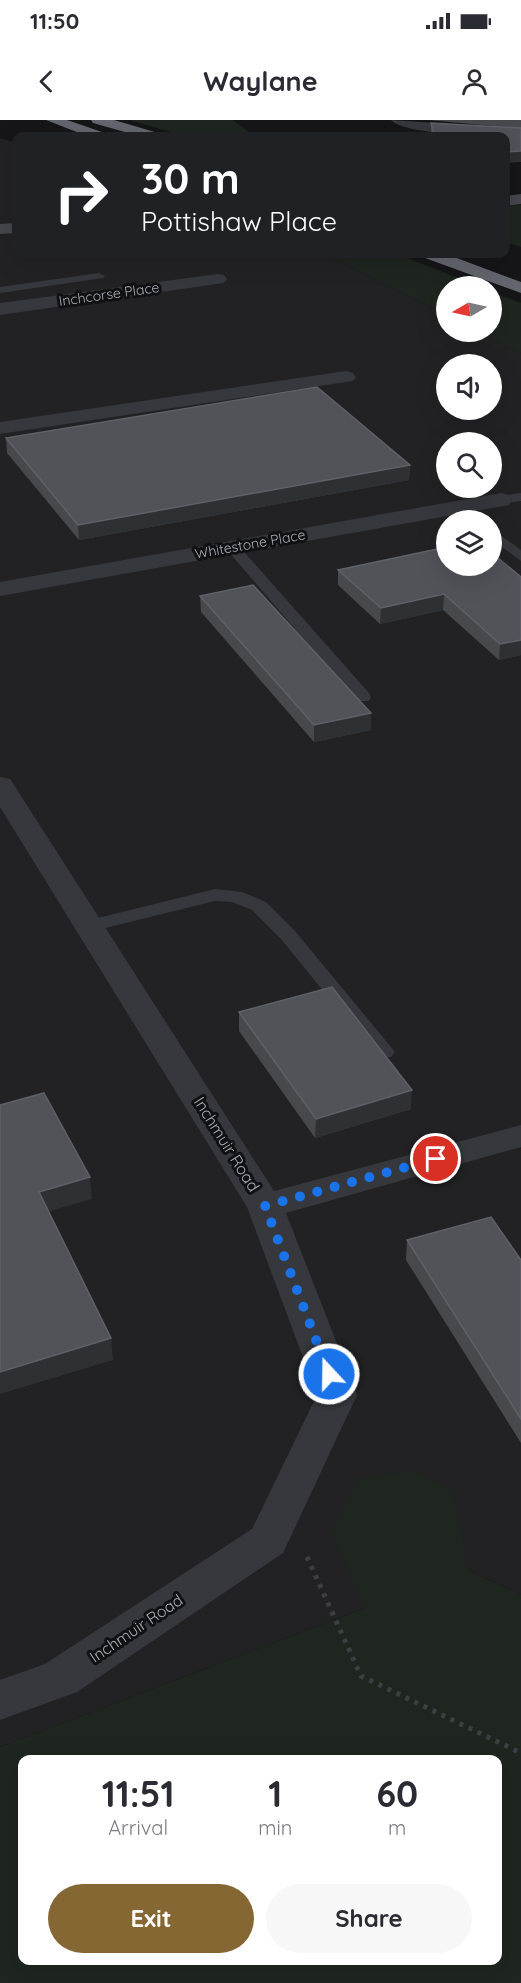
<!DOCTYPE html>
<style>
body{margin:0;font-family:Quicksand,sans-serif;background:#f7f7f7;color:#2b2b33;height:100vh;display:flex;flex-direction:column;font-size:22px;white-space:nowrap}
*{box-sizing:border-box;margin:0}
p{font-size:20px;color:#7c7c81}
.icon{flex:none;width:33px;height:33px;fill:none;stroke:currentColor;stroke-width:2;stroke-linecap:round;stroke-linejoin:round}
.map{position:relative;flex:1;overflow:hidden}
.sheet{position:absolute;left:18px;top:1635px;width:484px;height:210px;display:flex;flex-direction:column;background:#fff;border-radius:12px;box-shadow:0 6px 24px #0002}
.sheet>*{flex:none}
.hud{position:absolute;left:12px;top:12px;width:498px;height:126px;border-radius:12px;box-shadow:0 6px 24px #0002;background:#202124;color:#fff;overflow:hidden}
.needle{width:39px;rotate:261deg}
.tools{position:absolute;left:436px;top:156px;display:grid;gap:12px}
.tools a{display:grid;place-items:center;width:66px;height:66px;border-radius:50%;background:#fff;box-shadow:0 6px 24px #0002;font-size:30px}
.pin{position:absolute;display:grid;place-items:center;width:51px;height:51px;color:#fff;margin:-26px;border:3px solid #fff;border-radius:50%;box-shadow:0 2px 6px #0007}
.me{position:absolute;width:66px;margin:-33px;rotate:339deg;stroke-linejoin:round;filter:drop-shadow(0 0 4px #0008)}
.turn{display:flex;align-items:center;gap:21px;height:126px;padding:0 30px;font-size:27px}
.turn .icon{width:78px;height:78px;stroke-width:2.5}
.turn b{display:block;font-size:42px;line-height:51px}
.eta{display:flex;justify-content:space-evenly;align-items:center;height:102px;text-align:center}
.eta b{font-size:36px;font-weight:800;line-height:42px}
.action{display:flex;gap:12px;margin-top:auto;padding:12px 30px}
.action a{flex:1;height:69px;border-radius:36px;background:#856733;color:#fff;font-size:24px;font-weight:800;line-height:69px;text-align:center}
.action a+a{background:#f7f7f7;color:#2b2b33}
.status{display:flex;justify-content:space-between;align-items:center;height:42px;padding:0 30px;background:#fff;direction:ltr}
.status svg{height:16px;fill:currentColor}
header{display:flex;justify-content:space-between;align-items:center;height:78px;padding:0 30px;background:#fff;font-size:27px;font-weight:800}
.map>svg:first-child{display:block}
.built{fill:#222225;fill-rule:evenodd}
.green{fill:#1e261f;fill-rule:evenodd}
.lines{fill:none;stroke-linecap:round;stroke-linejoin:round}
.path{stroke:#3d3f44;stroke-width:5;stroke-dasharray:4 6;stroke-linecap:butt}
.lane{fill:#37383d;fill-rule:evenodd}
.street{fill:#37383d;fill-rule:evenodd}
.secondary{fill:#45474d;fill-rule:evenodd}
.highway{fill:#63666e;fill-rule:evenodd}
.wall{fill:#47494d}
.shaded-wall{fill:#2f3033}
.building{fill:#525359;stroke:#5f6168;stroke-width:1.5}
.route{stroke:#1a73e8;stroke-width:10;stroke-dasharray:0 18}
.labels{text-anchor:middle;dominant-baseline:central;stroke-width:6;stroke-linejoin:round;paint-order:stroke}
.far-street-label{font-size:14px;fill:#a8adb8;stroke:#111113}
.street-label{font-size:16px;fill:#a8adb8;stroke:#111113}
</style>
<div class="status"><b>11:50</b><svg viewBox="0 0 49 12"><path d="M0 12V9h3v3zM5 12V6h3v6zM10 12V3h3v9zM15 12V0h3v12zM26 1h20v11H26zM47 4h2v5h-2z"/></svg></div>
<header><svg class="icon" aria-label="back" viewBox="0 0 24 24"><path d="M15 5l-7 7 7 7"/></svg>Waylane<svg class="icon" aria-label="person" viewBox="0 0 24 24"><circle cx="12" cy="8" r="4"/><path d="M4 21q1-7 8-7t8 7"/></svg></header>
<div class="map">
<svg width="521" height="1863" viewBox="0 0 521 1863">
<rect width="100%" height="100%" fill="#161618"/>
<!-- built -->
<path class="built" d="M0,18L16,23V134H325L447,195V212H479L521,233V1475L467,1449L0,1627ZM447,244H492V290H447ZM447,322H492V368H447ZM447,400H492V446H447Z"/>
<!-- green -->
<g class="green">
<polygon points="129,0 233,0 254,16 185,16"/>
<polygon points="521,85 521,127 506,122 506,87"/>
<polygon points="325,134 397,134 479,166 447,166 447,195"/>
<polygon points="492,172 521,183 521,233 479,212 492,212"/>
<path d="M415,1350L451,1370L459,1397L467,1449L521,1475V1863H0V1627L365,1488L331,1412L360,1358ZM22,1640H498V1840H22Z"/>
</g>
<g class="lines">
<!-- path -->
<polyline class="path" points="307,1437 361,1556 521,1633"/>
<!-- lane -->
<g class="lane">
<polygon points="99,153 105,156 103,158 0,173 0,167"/>
<polygon points="521,373 521,381 501,384 494,380 496,377"/>
<polygon points="461,383 484,400 469,400 454,387"/>
<polygon points="492,409 521,430 521,441 492,420"/>
<polygon points="233,424 238,425 369,573 371,577 369,581 357,581 228,431 226,428"/>
<polygon points="215,769 242,772 266,782 295,811 391,927 395,932 391,937 377,937 281,819 252,790 232,782 215,781 89,812 79,806 82,802"/>
</g>
<!-- street -->
<g class="street">
<path d="M391,0L521,9V17C497,16 406,16 391,0Z"/>
<polygon points="218,154 224,155 227,159 224,163 0,195 0,183"/>
<polygon points="346,251 353,253 356,257 353,261 0,314 0,302"/>
<polygon points="501,373 509,375 512,380 509,385 0,476 0,462"/>
<polygon points="0,657 10,659 14,665 274,1071 521,1005 521,1027 286,1093 357,1275 283,1433 77,1572 0,1600 0,1560 45,1544 252,1409 317,1275 247,1087 0,687"/>
</g>
<!-- secondary -->
<g class="secondary">
<polygon points="521,74 521,84 506,86 506,76"/>
<polygon points="16,103 16,113 0,114 0,104"/>
</g>
<!-- highway -->
<g class="highway">
<polygon points="46,0 67,0 105,13 107,16 87,16"/>
<polygon points="91,0 114,0 158,13 160,16 139,16 93,3"/>
<polygon points="423,134 446,134 521,162 521,173 425,138"/>
</g>
</g>
<!-- wall -->
<g class="wall">
<polygon points="428,0 521,0 521,42 506,16 431,16 431,3 504,7"/>
<polygon points="6,318 410,345 409,360 79,420 7,333"/>
<polygon points="338,450 521,457 521,535 499,540 443,490 380,504 338,465"/>
<polygon points="200,476 371,610 314,622 201,492"/>
<polygon points="239,892 411,989 315,1018 239,911"/>
<polygon points="407,1120 521,1140 521,1323 406,1140"/>
</g>
<!-- shaded-wall -->
<g class="shaded-wall">
<polygon points="521,31 521,42 506,43 506,32"/>
<polygon points="410,345 409,360 79,420 78,405"/>
<polygon points="444,474 443,490 380,504 381,488"/>
<polygon points="521,520 521,535 499,540 500,524"/>
<polygon points="371,593 371,610 314,622 314,605"/>
<polygon points="412,970 411,989 315,1018 316,999"/>
<polygon points="90,1057 92,1079 40,1094 39,1072"/>
<polygon points="111,1218 113,1240 0,1274 0,1252"/>
</g>
<!-- building -->
<g class="building">
<polygon points="431,3 521,8 521,31 506,32 506,16 434,16"/>
<polygon points="317,267 410,345 78,405 6,318"/>
<polygon points="447,427 447,446 492,446 492,433 521,457 521,520 500,524 444,474 381,488 338,450"/>
<polygon points="253,465 371,593 314,605 200,476"/>
<polygon points="332,867 412,970 316,999 239,892"/>
<polygon points="44,973 90,1057 39,1072 111,1218 0,1252 0,985"/>
<polygon points="491,1097 521,1140 521,1299 407,1120"/>
</g>
<g class="lines">
<!-- route -->
<polyline class="route" points="329,1254 265,1086 436,1039"/>
</g>
<g class="labels">
<!-- far-street labels -->
<g class="far-street-label">
<text transform="translate(109 174) rotate(-8)">Inchcorse Place</text>
<text transform="translate(250 424) rotate(-10)">Whitestone Place</text>
</g>
<!-- street labels -->
<g class="street-label">
<text transform="translate(227 1024) rotate(58)">Inchmuir Road</text>
<text transform="translate(136 1508) rotate(-34)">Inchmuir Road</text>
</g>
</g>
</svg>
<div class="tools">
<a><svg class="needle" viewBox="-14 -14 28 28"><path d="M0-13l5 13h-10z" fill="#e53935"/><path d="M0 13l5-13h-10z" fill="#7c7c81"/></svg></a>
<a><svg class="icon" aria-label="sound" viewBox="0 0 24 24"><path d="M4 9h4l5-4v14l-5-4H4zM17 9q2 3 0 6"/></svg></a>
<a><svg class="icon" aria-label="search" viewBox="0 0 24 24"><circle cx="10" cy="10" r="6"/><path d="M15 15l6 6"/></svg></a>
<a><svg class="icon" aria-label="layers" viewBox="0 0 24 24"><path d="M12 4l9 5-9 5-9-5zM3 14l9 5 9-5"/></svg></a>
</div>
<div class="pin" style="left:436px;top:1039px;background:#d93025"><svg class="icon" aria-label="arrive" viewBox="0 0 24 24"><path d="M6 21V4h12l-3 4 3 4H6"/></svg></div>
<svg class="me" style="left:329px;top:1254px" viewBox="-20 -20 40 40"><circle r="17" fill="#1a73e8" stroke="#fff" stroke-width="3"/><path d="M0-11L8 9 0 5-8 9z" fill="#fff"/></svg>
<div class="hud">
<div class="turn"><svg class="icon" aria-label="right" viewBox="0 0 24 24"><path d="M7 20v-9h11M14 6l5 5-5 5"/></svg><div><b>30 m</b>Pottishaw Place</div></div>
</div>
<section class="sheet">
<div class="eta">
<div><b>11:51</b><p>Arrival</p></div>
<div><b>1</b><p>min</p></div>
<div><b>60</b><p>m</p></div>
</div>
<div class="action"><a>Exit</a><a>Share</a></div>
</section>
</div>
